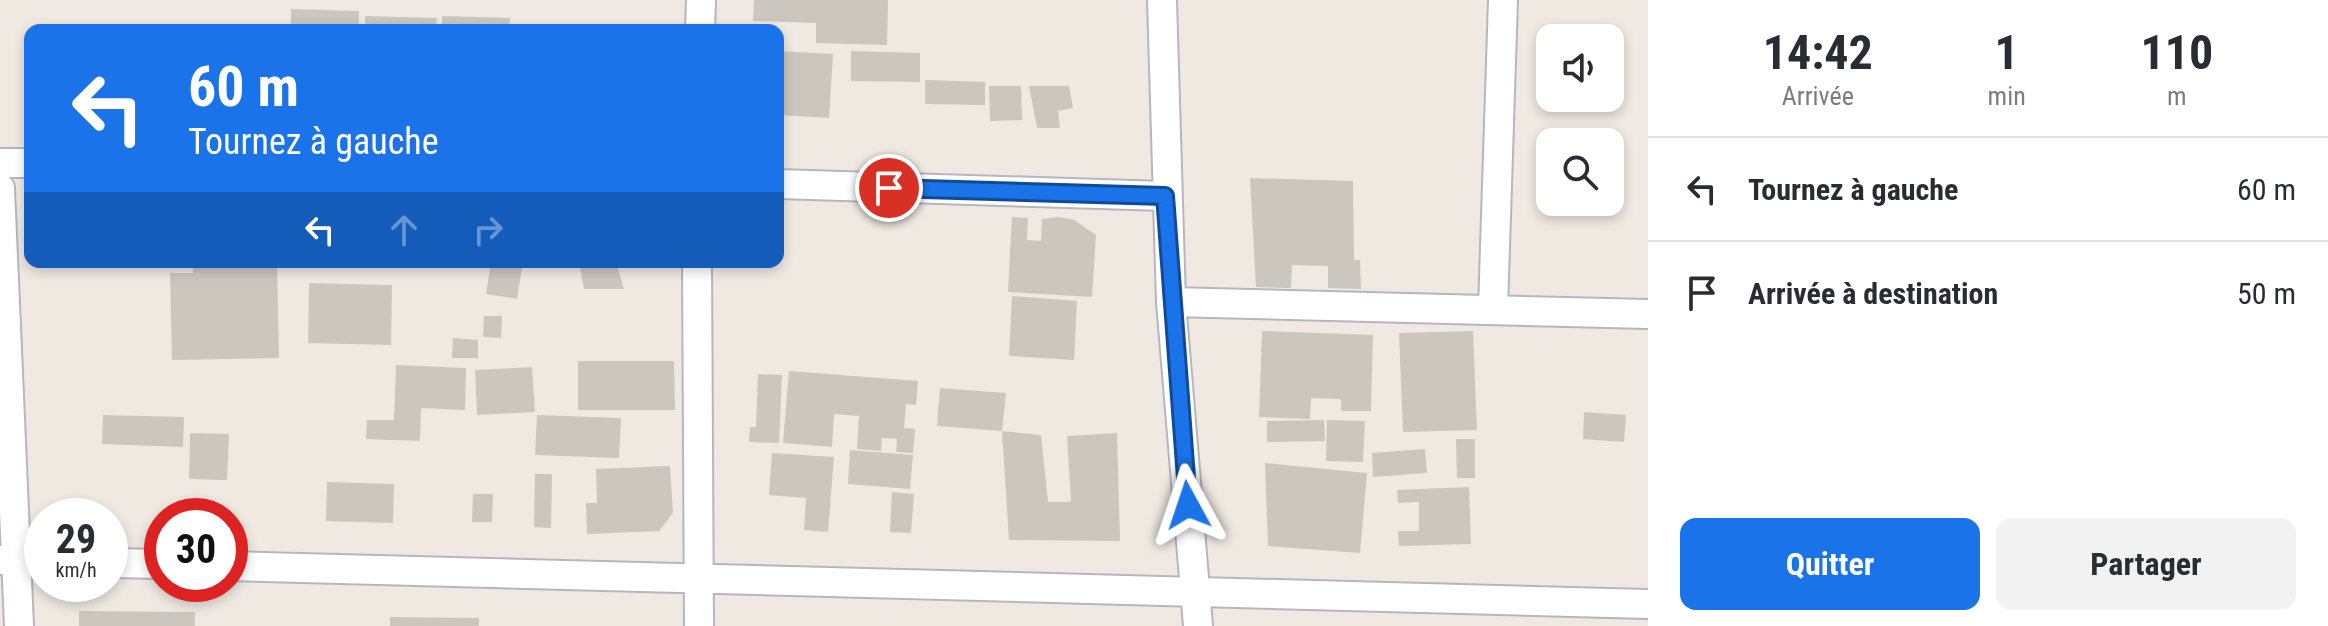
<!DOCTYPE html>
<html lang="fr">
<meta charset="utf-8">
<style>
body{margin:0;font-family:"Roboto Condensed",sans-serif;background:#f2f2f3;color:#2b2b33;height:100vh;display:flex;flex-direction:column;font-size:30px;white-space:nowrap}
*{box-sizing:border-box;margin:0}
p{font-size:26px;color:#7c7c81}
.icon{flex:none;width:44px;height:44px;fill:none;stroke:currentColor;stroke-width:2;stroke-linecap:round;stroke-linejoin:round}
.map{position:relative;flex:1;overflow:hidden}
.drawer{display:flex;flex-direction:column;background:#fff;width:680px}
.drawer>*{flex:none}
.hud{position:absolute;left:24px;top:24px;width:760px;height:244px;border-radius:16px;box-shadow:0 4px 12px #0003;background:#1a73e8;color:#fff;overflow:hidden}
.fabs{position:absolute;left:1536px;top:24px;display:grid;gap:16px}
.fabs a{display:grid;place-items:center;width:88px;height:88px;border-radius:16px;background:#fff;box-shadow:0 4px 12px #0003;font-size:40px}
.speed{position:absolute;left:24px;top:498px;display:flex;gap:16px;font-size:40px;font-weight:700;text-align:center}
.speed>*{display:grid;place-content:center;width:104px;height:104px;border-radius:50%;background:#fff;box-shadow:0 4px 12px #0003;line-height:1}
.speed small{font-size:20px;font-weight:400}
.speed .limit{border:12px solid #d22;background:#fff;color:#111}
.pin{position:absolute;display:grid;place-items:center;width:68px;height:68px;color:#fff;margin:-34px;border:4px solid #fff;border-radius:50%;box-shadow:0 2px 8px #0007}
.me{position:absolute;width:88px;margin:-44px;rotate:355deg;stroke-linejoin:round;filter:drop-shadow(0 0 6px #0008)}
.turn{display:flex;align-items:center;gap:28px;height:168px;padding:0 32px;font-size:36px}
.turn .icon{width:104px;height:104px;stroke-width:2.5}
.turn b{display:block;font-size:56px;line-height:68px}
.lanes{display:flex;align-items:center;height:76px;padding:0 32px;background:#0003;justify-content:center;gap:40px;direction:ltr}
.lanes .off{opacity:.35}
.eta{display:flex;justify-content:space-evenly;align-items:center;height:136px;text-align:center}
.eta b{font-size:48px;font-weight:700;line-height:56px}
.action{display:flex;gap:16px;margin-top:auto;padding:16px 32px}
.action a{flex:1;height:92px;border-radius:16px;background:#1a73e8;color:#fff;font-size:32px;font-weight:700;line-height:92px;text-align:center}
.action a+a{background:#f2f2f3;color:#2b2b33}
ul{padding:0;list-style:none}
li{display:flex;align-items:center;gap:24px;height:104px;padding:0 32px;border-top:2px solid #e1e1e2}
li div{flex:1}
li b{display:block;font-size:30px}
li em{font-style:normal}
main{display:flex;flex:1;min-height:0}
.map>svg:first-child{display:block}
.building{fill:#cbc7bf}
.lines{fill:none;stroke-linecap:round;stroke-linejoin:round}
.minor-casing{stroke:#b4b7c1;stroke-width:32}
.minor{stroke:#fff;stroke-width:28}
.route-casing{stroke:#114b97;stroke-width:20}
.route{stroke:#1a73e8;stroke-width:14}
</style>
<main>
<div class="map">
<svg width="1648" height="626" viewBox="0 0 1648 626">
<rect width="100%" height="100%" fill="#efe9e1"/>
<!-- building -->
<g class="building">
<polygon points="754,0 888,0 887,45 816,43 816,23 753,21"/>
<polygon points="291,9 359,11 359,30 291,30"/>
<polygon points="365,16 437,18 436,30 365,30"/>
<polygon points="442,16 510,18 509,30 442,30"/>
<polygon points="778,51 833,54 829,118 778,115"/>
<polygon points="851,51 920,53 920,82 851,81"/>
<polygon points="925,80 985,82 985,105 925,104"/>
<polygon points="989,86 1021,86 1022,120 990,121"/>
<polygon points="1029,86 1069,86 1073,108 1058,111 1060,128 1037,128"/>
<polygon points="1250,178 1353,181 1354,260 1360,260 1361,289 1328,288 1328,266 1292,265 1291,288 1256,287"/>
<polygon points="1012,217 1028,218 1027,240 1041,241 1042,219 1059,217 1074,220 1096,235 1092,297 1008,292"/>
<polygon points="193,262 277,262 279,358 172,360 170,273 193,273"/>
<polygon points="491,262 523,262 517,299 486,294"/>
<polygon points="579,262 616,262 624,289 584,289"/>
<polygon points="309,283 392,285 391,345 308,343"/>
<polygon points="1012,296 1077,301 1074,360 1009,356"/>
<polygon points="484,316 502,316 501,338 483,337"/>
<polygon points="1262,331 1373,335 1371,411 1341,411 1341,399 1311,398 1310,419 1259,417"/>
<polygon points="1473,331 1477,430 1403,432 1399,333"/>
<polygon points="453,338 478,340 478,358 452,358"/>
<polygon points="578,361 674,361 675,410 578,410"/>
<polygon points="396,365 466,368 465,410 421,408 420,441 366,439 367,420 394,420"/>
<polygon points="532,367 535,412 477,415 475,370"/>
<polygon points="789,371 918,381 916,405 906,404 904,428 915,429 913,453 896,452 897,439 882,438 881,451 857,449 859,416 834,414 832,447 783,443"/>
<polygon points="758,374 782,375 779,443 749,442 750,427 756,427"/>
<polygon points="940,388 1006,393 1002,431 937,426"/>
<polygon points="1584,412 1626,415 1624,442 1583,439"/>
<polygon points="103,415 184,417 183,447 102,444"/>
<polygon points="537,415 621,418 619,458 535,455"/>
<polygon points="1324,420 1325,441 1267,442 1267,421"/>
<polygon points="1327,420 1365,421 1363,462 1326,461"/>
<polygon points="1002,431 1041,435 1048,502 1071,502 1067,436 1117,433 1120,541 1009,540"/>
<polygon points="190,433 229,434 227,480 189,479"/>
<polygon points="1456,439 1475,439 1475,478 1457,478"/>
<polygon points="1425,449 1427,473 1373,477 1372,453"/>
<polygon points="850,450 913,455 910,489 848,484"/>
<polygon points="772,453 834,457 828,532 804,530 806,498 769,495"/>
<polygon points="1265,463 1367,473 1360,553 1268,546"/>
<polygon points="670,466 673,513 659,531 587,534 586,503 597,503 596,469"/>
<polygon points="535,474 552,474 551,528 534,527"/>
<polygon points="327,482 394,484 393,523 326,521"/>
<polygon points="1469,487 1471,544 1399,546 1398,531 1419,531 1419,502 1398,503 1397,490"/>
<polygon points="892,492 914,494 911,533 890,532"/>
<polygon points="473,494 493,494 492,522 472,522"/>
<polygon points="79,611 195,612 195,626 79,626"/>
<polygon points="390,617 479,618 479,626 390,626"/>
</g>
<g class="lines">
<defs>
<g id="minor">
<polyline points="1162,0 1171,302 1198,626"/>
<polyline points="700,30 701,0"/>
<polyline points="0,163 30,163"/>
<polyline points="778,184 1165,196"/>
<polyline points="0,188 19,626"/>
<polyline points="697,262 699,626"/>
<polyline points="1171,302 1648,314"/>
<polyline points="1493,309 1503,0"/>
<polyline points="0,560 42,561"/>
<polyline points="110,563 162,564"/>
<polyline points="230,566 1648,604"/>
</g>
</defs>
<!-- minor casing -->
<use href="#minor" class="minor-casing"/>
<!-- minor -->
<use href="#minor" class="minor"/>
</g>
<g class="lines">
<defs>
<polyline id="route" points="889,188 1165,196 1188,505"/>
</defs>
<!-- route casing -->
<use href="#route" class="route-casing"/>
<!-- route -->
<use href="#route" class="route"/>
</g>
</svg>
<div class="fabs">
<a><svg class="icon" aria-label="sound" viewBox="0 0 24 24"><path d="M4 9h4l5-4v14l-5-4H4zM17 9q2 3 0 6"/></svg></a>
<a><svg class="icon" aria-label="search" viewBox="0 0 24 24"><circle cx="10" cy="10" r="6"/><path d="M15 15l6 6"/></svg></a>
</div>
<div class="speed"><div>29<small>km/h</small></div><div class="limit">30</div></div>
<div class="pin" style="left:889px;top:188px;background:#d93025"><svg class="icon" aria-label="arrive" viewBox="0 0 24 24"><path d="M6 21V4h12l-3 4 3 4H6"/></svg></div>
<svg class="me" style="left:1188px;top:505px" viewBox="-20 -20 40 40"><path d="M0-17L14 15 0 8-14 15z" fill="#1a73e8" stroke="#fff" stroke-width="4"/></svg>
<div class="hud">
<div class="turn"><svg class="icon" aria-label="left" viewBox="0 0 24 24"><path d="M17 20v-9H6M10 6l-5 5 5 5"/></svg><div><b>60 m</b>Tournez à gauche</div></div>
<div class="lanes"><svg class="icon" aria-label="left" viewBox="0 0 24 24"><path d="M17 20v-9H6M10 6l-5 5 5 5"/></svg><svg class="icon off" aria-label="ahead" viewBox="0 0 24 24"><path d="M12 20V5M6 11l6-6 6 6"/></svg><svg class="icon off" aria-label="right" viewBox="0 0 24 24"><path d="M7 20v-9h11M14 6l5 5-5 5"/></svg></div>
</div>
</div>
<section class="drawer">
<div class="eta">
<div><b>14:42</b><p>Arrivée</p></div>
<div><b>1</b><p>min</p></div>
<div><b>110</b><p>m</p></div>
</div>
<ul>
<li><svg class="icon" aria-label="left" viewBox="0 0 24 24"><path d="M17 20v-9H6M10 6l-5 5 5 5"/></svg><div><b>Tournez à gauche</b></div><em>60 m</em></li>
<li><svg class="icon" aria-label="arrive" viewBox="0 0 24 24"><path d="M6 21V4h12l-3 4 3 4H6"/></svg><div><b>Arrivée à destination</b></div><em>50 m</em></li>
</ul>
<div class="action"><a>Quitter</a><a>Partager</a></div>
</section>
</main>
